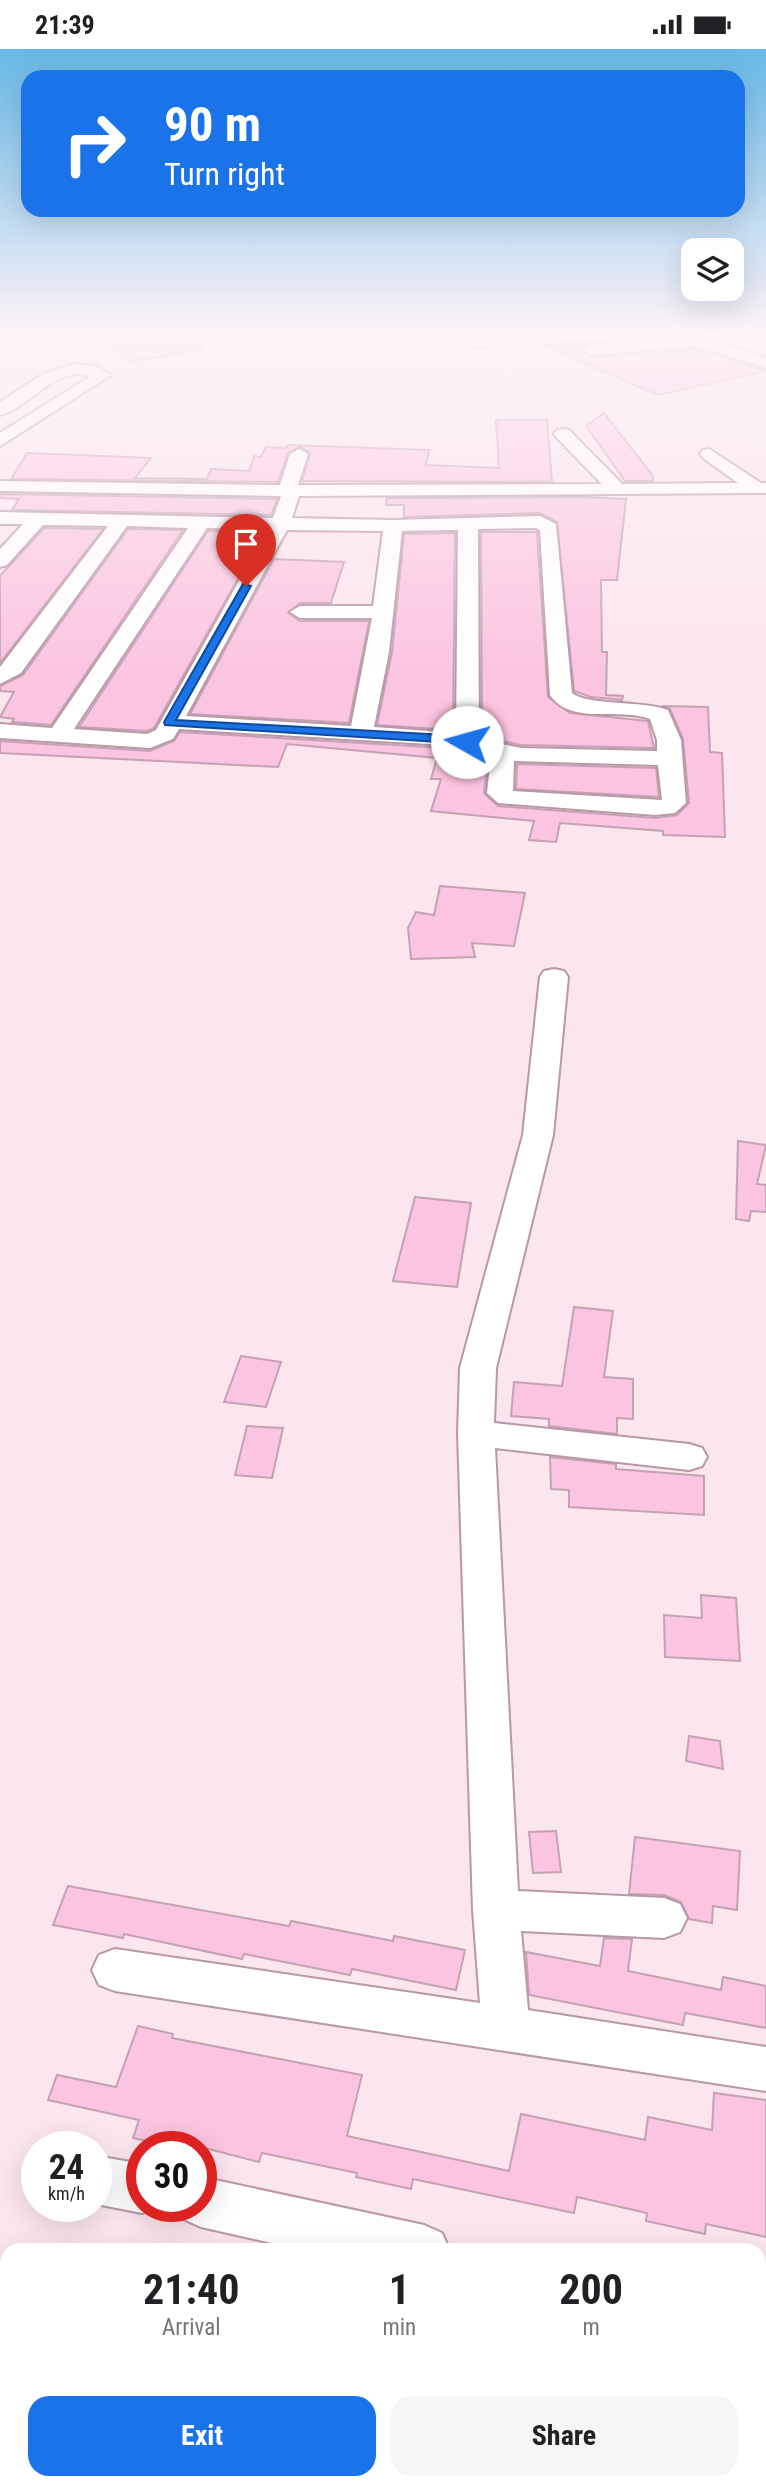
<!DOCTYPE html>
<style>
body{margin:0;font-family:"Roboto Condensed",sans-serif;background:#f6f6f6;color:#202124;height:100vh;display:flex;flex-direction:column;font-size:26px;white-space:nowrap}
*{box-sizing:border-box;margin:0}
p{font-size:23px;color:#757577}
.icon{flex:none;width:38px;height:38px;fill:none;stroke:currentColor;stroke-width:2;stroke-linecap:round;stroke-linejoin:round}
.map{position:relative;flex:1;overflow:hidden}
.details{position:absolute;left:0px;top:2194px;width:766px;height:247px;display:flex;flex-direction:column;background:#fff;border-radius:21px 21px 0 0;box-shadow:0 7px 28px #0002}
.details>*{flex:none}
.banner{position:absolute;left:21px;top:21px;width:724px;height:147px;border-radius:21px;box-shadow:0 7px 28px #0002;background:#1a73e8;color:#fff;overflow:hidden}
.fabs{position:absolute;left:681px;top:189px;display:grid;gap:14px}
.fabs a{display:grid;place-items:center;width:63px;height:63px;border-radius:14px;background:#fff;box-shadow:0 7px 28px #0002;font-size:35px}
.speed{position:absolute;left:21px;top:2082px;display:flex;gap:14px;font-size:35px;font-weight:700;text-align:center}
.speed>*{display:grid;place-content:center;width:91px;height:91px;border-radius:50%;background:#fff;box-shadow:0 7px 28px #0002;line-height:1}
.speed small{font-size:18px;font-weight:400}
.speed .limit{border:10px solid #d22;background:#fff;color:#111}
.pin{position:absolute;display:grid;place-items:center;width:60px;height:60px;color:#fff;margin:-72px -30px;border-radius:50% 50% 50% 0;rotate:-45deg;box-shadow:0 0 7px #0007}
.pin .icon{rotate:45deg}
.me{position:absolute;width:77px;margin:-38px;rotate:277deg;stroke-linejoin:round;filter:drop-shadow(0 0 5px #0008)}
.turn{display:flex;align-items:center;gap:24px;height:147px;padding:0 28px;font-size:32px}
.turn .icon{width:91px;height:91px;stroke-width:2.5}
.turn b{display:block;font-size:49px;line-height:60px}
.eta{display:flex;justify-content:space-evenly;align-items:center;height:119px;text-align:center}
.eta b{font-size:42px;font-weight:700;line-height:49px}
.cta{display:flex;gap:14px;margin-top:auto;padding:14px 28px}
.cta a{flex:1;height:80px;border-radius:21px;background:#1a73e8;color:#fff;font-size:28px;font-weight:700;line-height:80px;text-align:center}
.cta a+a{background:#f6f6f6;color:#202124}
.status{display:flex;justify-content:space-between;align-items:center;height:49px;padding:0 35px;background:#fff;direction:ltr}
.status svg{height:19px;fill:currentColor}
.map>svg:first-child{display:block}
.building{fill:#fbc4e0;stroke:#c4a2b2;stroke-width:2}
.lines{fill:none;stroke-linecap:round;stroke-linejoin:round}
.minor-casing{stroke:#b997a7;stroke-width:4}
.minor{fill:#fff;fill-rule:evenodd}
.route{fill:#1a73e8;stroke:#114b97;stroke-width:2}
</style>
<div class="status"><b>21:39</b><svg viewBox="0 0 49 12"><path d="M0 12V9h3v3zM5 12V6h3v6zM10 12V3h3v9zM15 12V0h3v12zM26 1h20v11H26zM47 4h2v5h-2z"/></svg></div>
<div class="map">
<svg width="766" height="2440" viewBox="0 0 766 2440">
<rect width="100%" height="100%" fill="#fbe5ef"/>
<!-- building -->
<g class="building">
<polygon points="92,285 201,285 202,301 132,312"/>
<polygon points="589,294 581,302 591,309 697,300 766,322 658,346 544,297"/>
<polygon points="604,364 653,427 653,432 625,432 586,377"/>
<polygon points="496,371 547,371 552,433 302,432 310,404 300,398 288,404 278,433 11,430 27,404 151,409 135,429 207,430 211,420 249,422 254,407 261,408 266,398 286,399 288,396 429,401 426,416 499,419"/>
<polygon points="1,445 277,450 271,466 12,461 19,450 0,449"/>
<polygon points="584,448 626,450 617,531 601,531 602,603 607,603 606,646 623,647 622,651 591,648 574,642 557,473 540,464 404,468 404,456 386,456 387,449"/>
<polygon points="44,479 103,480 0,614 0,527"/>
<polygon points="128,480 183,481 51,676 12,673 14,670 0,668 14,643 0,642 0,637 23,626"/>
<polygon points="208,482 264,483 154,679 147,682 79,678"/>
<polygon points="481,483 537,483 548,648 570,664 648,672 654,699 521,696 482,688"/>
<polygon points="455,484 453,681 377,676 392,603 404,485"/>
<polygon points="274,510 344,513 331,554 300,554 288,564 300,572 369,572 349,674 190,665"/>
<polygon points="662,657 708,658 710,703 722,704 725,788 663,786 663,782 560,774 556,793 529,791 534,772 431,762 441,730 431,730 437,709 287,695 278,718 0,704 0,692 150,702 174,692 180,683 445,699 488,710 484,744 498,757 655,769 677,766 689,754 683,690 670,660"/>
<polygon points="517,715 656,719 659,748 516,740"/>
<polygon points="440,837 525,844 514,897 472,894 475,908 411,910 408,879 416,863 434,866"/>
<polygon points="738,1092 766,1096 757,1135 766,1136 766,1163 751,1162 749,1172 736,1170"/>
<polygon points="415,1148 471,1154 457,1238 393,1232"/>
<polygon points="574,1258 613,1262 604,1328 633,1330 633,1370 617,1369 617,1385 549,1377 549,1370 511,1367 514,1333 562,1337"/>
<polygon points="241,1307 281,1313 266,1358 224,1353"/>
<polygon points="247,1377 283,1379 272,1429 235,1426"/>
<polygon points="550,1408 616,1415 616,1420 704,1427 704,1466 569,1458 569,1441 551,1440"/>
<polygon points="701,1546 736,1549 740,1612 665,1608 664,1566 702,1569"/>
<polygon points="689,1687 720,1692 723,1720 686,1712"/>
<polygon points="556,1782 561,1823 533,1824 529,1783"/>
<polygon points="635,1788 740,1802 737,1861 713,1857 712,1874 689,1870 681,1853 664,1846 629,1845"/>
<polygon points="68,1837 289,1877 291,1872 393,1892 394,1887 465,1901 456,1941 352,1920 350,1926 244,1905 242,1910 124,1885 123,1889 53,1876"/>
<polygon points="604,1889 632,1890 628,1922 721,1941 723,1928 766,1937 766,1979 685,1964 683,1976 529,1946 526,1903 600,1917"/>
<polygon points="138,1977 173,1985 172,1989 362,2026 347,2087 509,2122 521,2065 645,2091 648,2068 712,2081 714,2044 766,2051 766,2188 706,2175 705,2185 646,2172 647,2164 577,2148 574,2164 413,2130 411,2140 356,2128 357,2124 262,2104 259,2113 201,2098 175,2098 133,2089 139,2071 48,2051 57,2026 116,2038"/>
</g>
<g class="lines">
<defs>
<g id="minor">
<polygon points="526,285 621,285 614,290 476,298 468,293 476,288"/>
<polygon points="672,285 693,285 766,309 766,319 697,297 591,306 583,301 591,296 674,289"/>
<path d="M75,315L95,317L111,326L0,397V384L91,327C53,316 32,358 0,366V353L43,325Z"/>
<path d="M563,380L569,381L622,435L738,434L703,409L700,405L703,401L709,400L761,434H766V444L299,447L292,469L393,471L540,467L556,475L572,644C588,657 642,651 668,661L681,691L686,754L675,764L655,766L498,754L487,744L491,708L445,696L179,680L173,690L150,699L0,689V675L52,679L188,479L127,477L21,624L0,635V618L108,477L43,476L7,516L0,518V500L23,475H0V463L273,469L281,447L0,442V432L280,436L290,405L299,400L308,405L298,436L602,435L557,389L554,385L557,381ZM207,479L268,480L156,681L147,685L74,680ZM536,479L540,481L550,646C571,677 619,658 650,670L657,691V702L521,699L479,690L478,480ZM287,481L383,482L373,557H300L290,563L300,569H372L351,677L186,667ZM458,481L456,684L374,678L389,603L402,482ZM514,712L658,716L662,751L513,742Z"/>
<polygon points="554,920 564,922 568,928 553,1086 496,1319 494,1374 689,1395 702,1399 707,1408 702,1417 689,1421 495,1399 518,1842 664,1849 680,1855 687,1869 680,1883 664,1889 521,1882 528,1961 766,1998 766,2042 115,1942 99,1936 92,1921 99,1906 115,1900 480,1954 473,1861 458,1384 460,1319 523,1086 540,928 544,922"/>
<polygon points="96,2107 142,2115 142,2158 159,2158 142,2164 96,2155"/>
<polygon points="201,2128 424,2176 442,2184 450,2202 307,2202 201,2178 183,2170 177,2158 201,2158"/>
<polygon points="760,2247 766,2248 766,2302 760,2301"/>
</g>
</defs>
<!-- minor casing -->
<use href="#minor" class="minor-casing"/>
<!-- minor -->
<use href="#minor" class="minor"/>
</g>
<!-- sky -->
<linearGradient id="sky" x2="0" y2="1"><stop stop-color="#65b8e6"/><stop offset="0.45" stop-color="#fdf3f8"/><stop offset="1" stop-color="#fdf3f8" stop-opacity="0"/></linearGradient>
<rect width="766" height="627" fill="url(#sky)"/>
<!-- route -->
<polygon class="route" points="243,535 251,537 176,671 446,686 471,691 471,695 165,676 164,673"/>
</svg>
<div class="fabs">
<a><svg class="icon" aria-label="layers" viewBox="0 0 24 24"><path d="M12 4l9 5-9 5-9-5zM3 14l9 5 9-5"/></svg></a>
</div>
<div class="speed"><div>24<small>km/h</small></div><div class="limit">30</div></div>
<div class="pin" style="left:246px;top:537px;background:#d93025"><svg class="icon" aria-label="arrive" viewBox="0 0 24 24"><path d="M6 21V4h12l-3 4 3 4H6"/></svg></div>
<svg class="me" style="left:467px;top:693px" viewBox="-20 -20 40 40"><circle r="19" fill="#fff"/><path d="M0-13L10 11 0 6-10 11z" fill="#1a73e8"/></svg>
<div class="banner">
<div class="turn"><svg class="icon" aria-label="right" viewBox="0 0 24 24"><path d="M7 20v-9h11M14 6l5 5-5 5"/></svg><div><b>90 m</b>Turn right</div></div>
</div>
<section class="details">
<div class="eta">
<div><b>21:40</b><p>Arrival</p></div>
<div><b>1</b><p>min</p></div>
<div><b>200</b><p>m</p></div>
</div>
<div class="cta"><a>Exit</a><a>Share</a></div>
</section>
</div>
